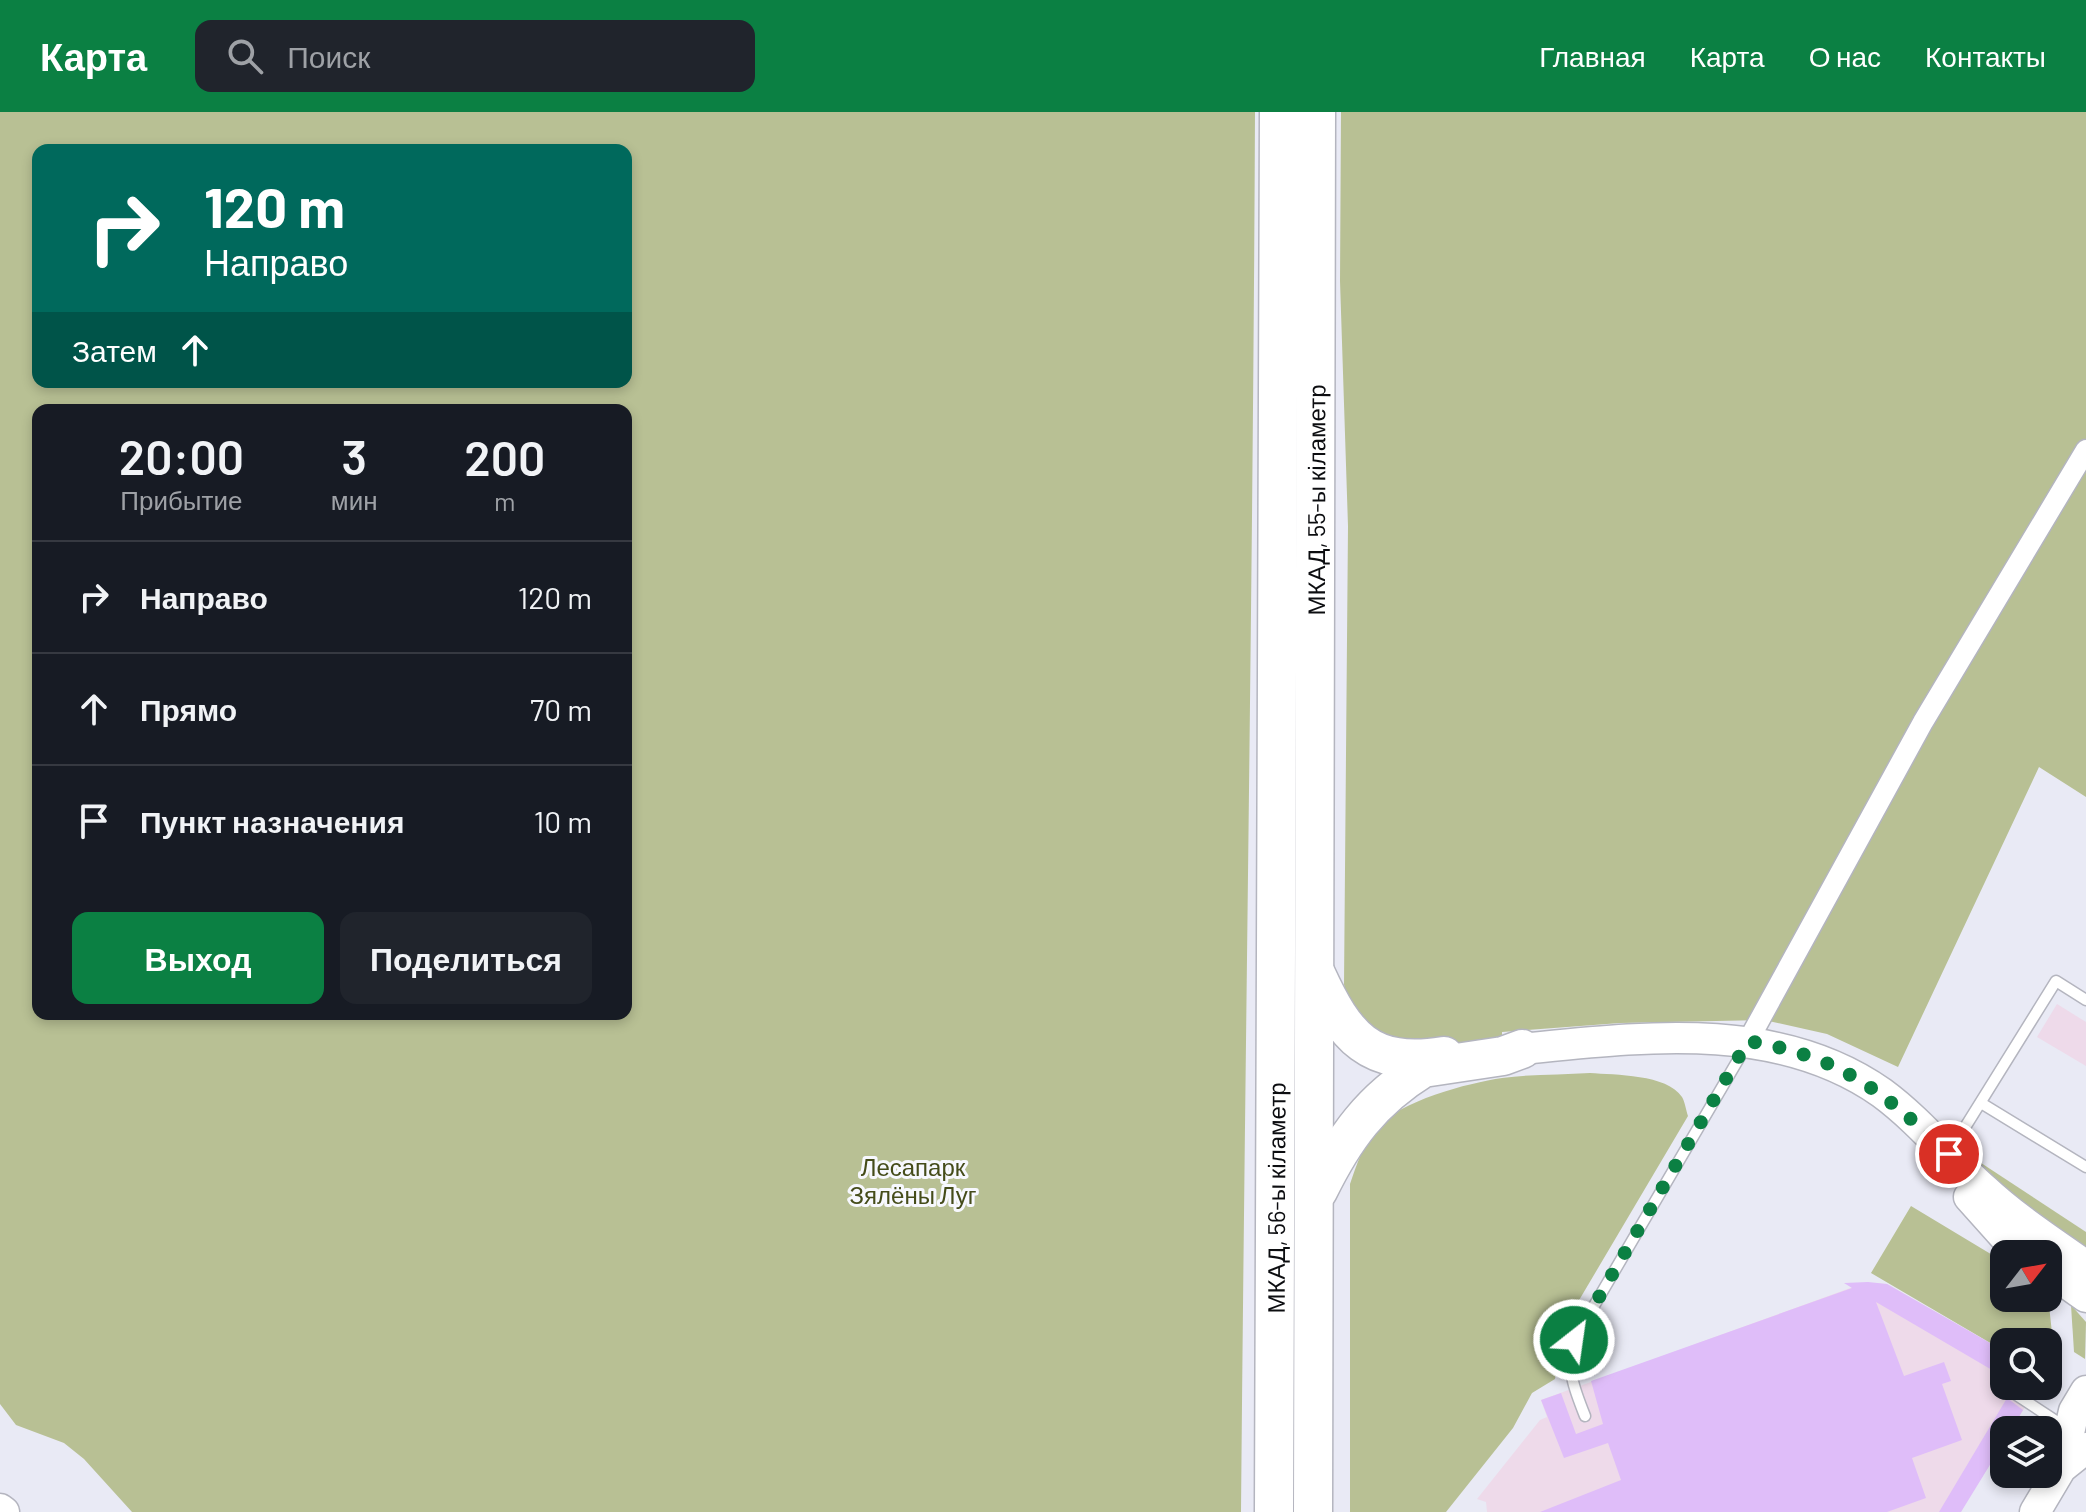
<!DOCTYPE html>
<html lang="ru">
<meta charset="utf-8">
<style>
body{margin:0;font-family:Barlow,sans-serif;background:#20242c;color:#f1f3f6;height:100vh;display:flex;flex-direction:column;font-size:30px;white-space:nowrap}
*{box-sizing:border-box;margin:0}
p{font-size:26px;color:#9ea1a6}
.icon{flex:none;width:44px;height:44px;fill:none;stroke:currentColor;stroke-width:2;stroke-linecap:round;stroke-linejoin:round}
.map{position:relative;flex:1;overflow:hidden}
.side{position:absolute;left:32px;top:292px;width:600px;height:616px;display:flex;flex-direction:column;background:#171b24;border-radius:16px;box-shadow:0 4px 12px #0003}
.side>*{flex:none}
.banner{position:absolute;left:32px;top:32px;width:600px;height:244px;border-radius:16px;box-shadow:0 4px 12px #0003;background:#00695c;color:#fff;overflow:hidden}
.needle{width:52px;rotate:59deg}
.controls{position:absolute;left:1990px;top:1128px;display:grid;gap:16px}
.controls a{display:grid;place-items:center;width:72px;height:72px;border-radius:16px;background:#171b24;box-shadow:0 4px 12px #0003;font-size:40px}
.pin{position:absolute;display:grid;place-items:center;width:68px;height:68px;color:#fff;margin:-34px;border:4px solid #fff;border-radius:50%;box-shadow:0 2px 8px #0007}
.me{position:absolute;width:88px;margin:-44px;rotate:30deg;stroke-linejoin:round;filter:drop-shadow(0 0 6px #0008)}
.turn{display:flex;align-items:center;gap:28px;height:168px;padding:0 40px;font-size:36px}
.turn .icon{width:104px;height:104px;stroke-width:2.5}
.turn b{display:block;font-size:56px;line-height:68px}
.then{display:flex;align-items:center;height:76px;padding:0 40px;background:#0003;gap:16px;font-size:30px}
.eta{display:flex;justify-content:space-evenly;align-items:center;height:136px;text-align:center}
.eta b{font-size:48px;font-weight:600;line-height:56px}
.cta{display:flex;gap:16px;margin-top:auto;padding:16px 40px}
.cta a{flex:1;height:92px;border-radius:16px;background:#0b8043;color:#fff;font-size:32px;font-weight:600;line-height:92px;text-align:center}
.cta a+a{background:#20242c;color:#f1f3f6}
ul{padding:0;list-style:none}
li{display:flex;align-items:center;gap:24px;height:112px;padding:0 40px;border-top:2px solid #363941}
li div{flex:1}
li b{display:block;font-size:30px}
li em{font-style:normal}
header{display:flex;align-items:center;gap:48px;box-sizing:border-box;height:112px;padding:0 40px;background:#0b8043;color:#fff}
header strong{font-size:38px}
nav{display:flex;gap:44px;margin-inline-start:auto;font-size:28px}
.search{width:560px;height:72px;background:#20242c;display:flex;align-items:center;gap:20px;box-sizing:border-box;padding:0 28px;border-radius:16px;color:#9ea1a6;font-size:30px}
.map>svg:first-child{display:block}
.industrial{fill:#eedaea}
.green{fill:#b8c094;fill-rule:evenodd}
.building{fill:#dfbdf9}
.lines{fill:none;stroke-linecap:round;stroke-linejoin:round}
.lane-casing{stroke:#b4b5bf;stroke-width:13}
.street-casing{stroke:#b4b5bf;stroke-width:23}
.secondary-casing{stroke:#b4b5bf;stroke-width:33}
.highway-casing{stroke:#b4b5bf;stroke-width:41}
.lane{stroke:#fff;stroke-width:10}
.street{stroke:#fff;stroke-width:20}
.secondary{stroke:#fff;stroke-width:30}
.highway{stroke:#fff;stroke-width:38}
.route{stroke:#0b8043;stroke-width:14;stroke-dasharray:0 25.2}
.labels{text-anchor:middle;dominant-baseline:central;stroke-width:6;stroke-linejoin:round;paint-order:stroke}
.street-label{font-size:24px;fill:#0c0d10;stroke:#f7f8fe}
.park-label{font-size:24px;fill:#454c1a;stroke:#f7f8fe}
</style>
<header>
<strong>Карта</strong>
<div class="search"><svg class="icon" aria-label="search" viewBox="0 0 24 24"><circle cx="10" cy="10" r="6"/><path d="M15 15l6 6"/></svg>Поиск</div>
<nav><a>Главная</a><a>Карта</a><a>О нас</a><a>Контакты</a></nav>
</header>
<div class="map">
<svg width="2086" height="1400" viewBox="0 0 2086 1400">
<rect width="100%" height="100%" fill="#e9eaf5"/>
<!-- industrial -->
<g class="industrial">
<polygon points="2057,892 2086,910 2086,954 2037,925"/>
<polygon points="1864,1171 1887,1172 2004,1239 2004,1274 2038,1274 2011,1318 2004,1318 1961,1400 1487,1400 1486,1390 1477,1387 1540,1308 1547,1305 1541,1288"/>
</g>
<!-- green -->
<g class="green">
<path d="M0,0H1255C1253,467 1245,933 1241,1400H132L84,1347L64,1331L16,1313L0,1292ZM626,38V270H38V38ZM626,298V902H38V298Z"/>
<polygon points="1341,0 2086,0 2086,685 2039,655 1898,955 1827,922 1764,908 1620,911 1502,920 1502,927 1401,942 1348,902 1344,872 1348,414 1340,169"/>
<path d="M1590,961C1615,963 1667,962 1682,985C1685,990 1686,998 1688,1004L1562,1217L1555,1267L1532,1281L1513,1316L1446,1400H1350V1072C1357,1052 1363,1032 1377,1016C1399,989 1468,971 1502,966C1531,962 1561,963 1590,961Z"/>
<polygon points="1975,1047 2086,1120 2086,1134 2080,1143 1973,1050"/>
<polygon points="1911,1094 2004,1150 2004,1186 2048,1186 2048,1180 2055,1184 2049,1193 2055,1249 2048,1260 2048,1230 2004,1230 2004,1239 1871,1161"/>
<polygon points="2071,1193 2086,1210 2085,1247 2074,1240"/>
</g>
<!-- building -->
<g class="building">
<polygon points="1868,1170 1887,1172 2004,1239 2004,1265 1876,1190 1904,1264 1944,1250 1951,1269 1942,1272 1962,1328 1912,1346 1926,1386 1887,1400 1540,1400 1621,1368 1608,1331 1564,1346 1541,1288 1561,1281 1576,1322 1603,1312 1591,1269 1852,1176 1844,1171"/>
<polygon points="2007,1286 2023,1298 2011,1318 2004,1318 2004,1330 1961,1400 1939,1400"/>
</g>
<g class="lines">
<defs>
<g id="lane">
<polyline points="1981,991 2086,1055"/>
<polyline points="1949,1041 2056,869 2086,888"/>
<polyline points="2003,1274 2065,1315"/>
<path d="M1585,1304C1573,1274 1567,1259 1574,1228L1745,936"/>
</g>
<polyline id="street" points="1748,929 1923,610 2086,338"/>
<g id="secondary">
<path d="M1522,937C1642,925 1777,907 1882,981C1920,1009 1949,1046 1984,1077C2015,1106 2051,1129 2086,1154"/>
<polyline points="1969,1085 2003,1123 2027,1142"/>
<polyline points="2048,1158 2086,1185"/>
<polyline points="2061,1356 2074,1299 2086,1279"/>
<polyline points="0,1397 4,1400"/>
<polyline points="2035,1400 2061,1356 2086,1336"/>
</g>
<g id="highway">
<path d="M1316,862C1345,925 1369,956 1444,944"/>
<path d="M1318,1079C1344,1026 1371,988 1423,956L1503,944L1522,937"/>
<path id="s1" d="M1274,1400L1279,0"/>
<path id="s2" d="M1313,1400L1316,0"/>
</g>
</defs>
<!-- lane casing -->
<use href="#lane" class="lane-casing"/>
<!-- street casing -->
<use href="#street" class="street-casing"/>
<!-- secondary casing -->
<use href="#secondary" class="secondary-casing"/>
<!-- highway casing -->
<use href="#highway" class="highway-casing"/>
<!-- lane -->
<use href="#lane" class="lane"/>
<!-- street -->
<use href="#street" class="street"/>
<!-- secondary -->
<use href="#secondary" class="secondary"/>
<!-- highway -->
<use href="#highway" class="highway"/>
</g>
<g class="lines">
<!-- route -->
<path class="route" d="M1574,1228L1748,929C1842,945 1882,979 1949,1042"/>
</g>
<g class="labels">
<!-- street labels -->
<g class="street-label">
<text stroke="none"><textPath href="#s2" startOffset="1012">МКАД, 55-ы кіламетр</textPath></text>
<text stroke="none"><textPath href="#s1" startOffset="314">МКАД, 56-ы кіламетр</textPath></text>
</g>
<!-- park labels -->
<g class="park-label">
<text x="913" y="1054">Лесапарк<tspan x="913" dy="28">Зялёны Луг</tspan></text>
</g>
</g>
</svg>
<div class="controls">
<a><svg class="needle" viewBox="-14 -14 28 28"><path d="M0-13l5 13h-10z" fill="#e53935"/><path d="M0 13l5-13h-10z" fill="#9ea1a6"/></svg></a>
<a><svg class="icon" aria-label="search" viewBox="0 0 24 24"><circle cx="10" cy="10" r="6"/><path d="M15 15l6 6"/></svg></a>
<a><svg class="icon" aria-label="layers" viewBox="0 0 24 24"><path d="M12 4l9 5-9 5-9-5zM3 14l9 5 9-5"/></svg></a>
</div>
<div class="pin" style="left:1949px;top:1042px;background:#d93025"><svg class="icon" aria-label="arrive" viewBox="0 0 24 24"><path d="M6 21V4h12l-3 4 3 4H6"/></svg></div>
<svg class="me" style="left:1574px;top:1228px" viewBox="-20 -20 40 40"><circle r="17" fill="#0b8043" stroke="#fff" stroke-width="3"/><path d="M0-11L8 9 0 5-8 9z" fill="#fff"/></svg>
<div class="banner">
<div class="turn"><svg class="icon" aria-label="right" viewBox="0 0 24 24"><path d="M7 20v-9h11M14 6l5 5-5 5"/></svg><div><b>120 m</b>Направо</div></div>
<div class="then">Затем<svg class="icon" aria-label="ahead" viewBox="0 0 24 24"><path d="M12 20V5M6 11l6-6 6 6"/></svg></div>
</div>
<section class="side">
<div class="eta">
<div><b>20:00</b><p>Прибытие</p></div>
<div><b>3</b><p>мин</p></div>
<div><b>200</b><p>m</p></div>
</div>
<ul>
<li><svg class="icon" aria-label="right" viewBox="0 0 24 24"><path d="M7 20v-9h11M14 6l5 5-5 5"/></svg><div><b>Направо</b></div><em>120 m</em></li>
<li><svg class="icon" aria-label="ahead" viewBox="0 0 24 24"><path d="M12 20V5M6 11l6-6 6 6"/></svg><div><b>Прямо</b></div><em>70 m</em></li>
<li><svg class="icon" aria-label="arrive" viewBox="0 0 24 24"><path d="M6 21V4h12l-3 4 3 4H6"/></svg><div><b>Пункт назначения</b></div><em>10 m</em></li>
</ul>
<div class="cta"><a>Выход</a><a>Поделиться</a></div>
</section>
</div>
